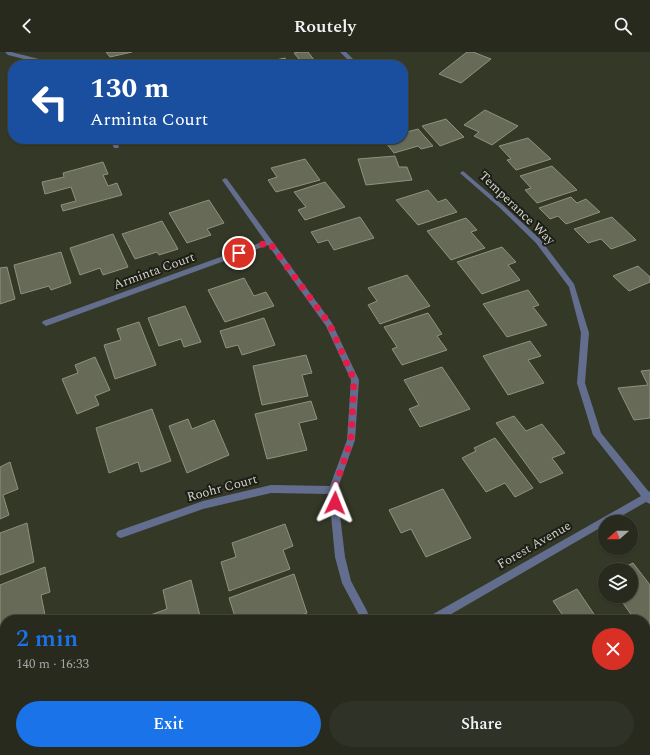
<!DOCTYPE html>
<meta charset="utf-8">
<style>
body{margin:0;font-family:Spectral,serif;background:#2f3226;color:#f1f3f6;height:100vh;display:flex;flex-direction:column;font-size:15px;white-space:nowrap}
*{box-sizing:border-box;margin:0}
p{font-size:13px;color:#a4a7a4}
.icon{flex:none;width:22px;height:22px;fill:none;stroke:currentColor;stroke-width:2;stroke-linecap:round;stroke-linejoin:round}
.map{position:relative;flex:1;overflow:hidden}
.side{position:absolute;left:0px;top:563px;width:650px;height:140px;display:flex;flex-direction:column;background:#272a1d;border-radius:16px 16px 0 0;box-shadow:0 1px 3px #0004,0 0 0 1px #43463b}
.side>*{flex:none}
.guide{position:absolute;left:8px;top:8px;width:400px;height:84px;border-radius:16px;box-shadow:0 1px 3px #0004,0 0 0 1px #43463b;background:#1a4fa0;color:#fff;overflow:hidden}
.needle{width:26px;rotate:249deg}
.tools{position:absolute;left:598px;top:463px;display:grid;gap:8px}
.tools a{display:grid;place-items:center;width:40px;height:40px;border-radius:50%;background:#272a1d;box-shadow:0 1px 3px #0004,0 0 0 1px #43463b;font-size:20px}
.pin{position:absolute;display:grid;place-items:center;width:34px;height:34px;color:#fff;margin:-17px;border:2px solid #fff;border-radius:50%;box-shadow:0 1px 4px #0007}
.me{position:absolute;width:44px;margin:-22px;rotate:2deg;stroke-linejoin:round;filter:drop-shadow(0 0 3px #0008)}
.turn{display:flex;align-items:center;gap:14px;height:84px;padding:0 16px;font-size:18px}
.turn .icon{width:52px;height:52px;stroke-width:2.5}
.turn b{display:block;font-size:28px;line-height:34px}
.round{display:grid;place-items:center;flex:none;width:42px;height:42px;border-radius:21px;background:#2f3226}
.summary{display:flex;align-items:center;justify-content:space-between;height:68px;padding:0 16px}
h1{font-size:24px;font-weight:600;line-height:30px;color:#1a73e8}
.cta{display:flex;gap:8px;margin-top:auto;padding:8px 16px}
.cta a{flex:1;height:46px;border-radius:24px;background:#1a73e8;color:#fff;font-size:16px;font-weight:600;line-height:46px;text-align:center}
.cta a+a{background:#2f3226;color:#f1f3f6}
header{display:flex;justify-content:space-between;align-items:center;height:52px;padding:0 16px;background:#272a1d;font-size:18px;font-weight:600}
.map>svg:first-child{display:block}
.building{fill:#666a57;stroke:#8e927e}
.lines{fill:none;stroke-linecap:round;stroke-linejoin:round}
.lane{fill:#636e8e;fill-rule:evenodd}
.street{fill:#636e8e;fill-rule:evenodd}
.route{stroke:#e11d48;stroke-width:7;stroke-dasharray:0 12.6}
.labels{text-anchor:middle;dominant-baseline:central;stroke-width:4;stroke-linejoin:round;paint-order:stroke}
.street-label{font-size:13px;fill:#d0d3c8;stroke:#1d1e16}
</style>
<header><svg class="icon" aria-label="back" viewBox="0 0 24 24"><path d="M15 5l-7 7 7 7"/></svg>Routely<svg class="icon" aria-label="search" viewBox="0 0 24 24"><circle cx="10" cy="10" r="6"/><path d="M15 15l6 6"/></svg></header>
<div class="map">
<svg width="650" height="703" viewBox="0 0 650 703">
<rect width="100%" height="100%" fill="#343827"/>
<!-- building -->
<g class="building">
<polygon points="106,0 132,0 110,5"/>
<polygon points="299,0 308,0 318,13 273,13 271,9 285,6 288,10 299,7 294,1"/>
<polygon points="467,0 473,0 491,7 461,31 439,22"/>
<polygon points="485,58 518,74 492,93 474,84 479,80 464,73"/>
<polygon points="446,67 464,85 440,94 422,74"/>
<polygon points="418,77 433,94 421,97 418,94 394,101 383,87 403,87 403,81"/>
<polygon points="528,86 551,107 516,118 507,108 511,107 499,94"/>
<polygon points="395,104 399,115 407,115 412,128 366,133 358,107"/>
<polygon points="305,107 320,128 276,140 268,128 277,125 271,116"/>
<polygon points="103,110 108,122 103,123 108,134 117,131 122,143 63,159 61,153 76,149 71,135 45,142 42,130 64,125 63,121"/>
<polygon points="552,114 577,138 537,151 525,138 531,136 520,124"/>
<polygon points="325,130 345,155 305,168 298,158 306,155 294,140"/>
<polygon points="428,138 438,150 446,147 457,160 418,173 396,148"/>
<polygon points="571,145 577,151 586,147 600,160 566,172 558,164 550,167 539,156"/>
<polygon points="209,148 224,171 207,177 211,183 187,191 169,161"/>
<polygon points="360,165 374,186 334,198 328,188 318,191 311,180"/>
<polygon points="612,165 636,188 611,197 601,187 588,191 574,177"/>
<polygon points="466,166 477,178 471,180 485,196 451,208 427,179"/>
<polygon points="162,169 178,197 159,203 157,200 135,207 122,182"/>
<polygon points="113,182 128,215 103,223 100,216 80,223 70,196"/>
<polygon points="502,195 516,210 508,213 520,228 482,242 457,210"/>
<polygon points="61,200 71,231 51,238 49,234 21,242 14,213"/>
<polygon points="638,214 650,225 650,230 629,239 613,224"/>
<polygon points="7,215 15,247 0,252 0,216"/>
<polygon points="407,223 430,254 380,272 368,253 377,249 368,236"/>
<polygon points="244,226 254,244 266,240 274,254 225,270 208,238"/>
<polygon points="528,238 539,253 533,255 547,273 507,285 483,252"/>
<polygon points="185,254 201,290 184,295 181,287 159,294 148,266"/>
<polygon points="428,261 442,282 437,284 447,298 402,313 392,297 397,295 384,275"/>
<polygon points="264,266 275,293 242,303 238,293 226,296 220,279"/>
<polygon points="139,270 156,313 115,327 104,293 121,288 117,277"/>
<polygon points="530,289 541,304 528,308 544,331 508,343 483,304"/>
<polygon points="306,303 312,321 302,323 308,344 262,353 253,314"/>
<polygon points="95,305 110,338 95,344 99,353 77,362 62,327 78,321 75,313"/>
<polygon points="442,315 470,357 420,375 409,357 419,353 404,328"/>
<polygon points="650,318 650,366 634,368 618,336 648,333 641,319"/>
<polygon points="311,349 317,367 299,371 307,398 267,407 255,362"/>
<polygon points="152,357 171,409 141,420 138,410 109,421 96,376"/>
<polygon points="514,364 526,379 542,372 565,401 552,406 563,421 540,431 496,371"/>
<polygon points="188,367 192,377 214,368 229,403 187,421 169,374"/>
<polygon points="495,386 533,436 515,445 505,431 486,440 462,406 476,399 474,396"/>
<polygon points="10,410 18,437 3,443 9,463 0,467 0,415"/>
<polygon points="443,437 471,486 426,505 411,477 401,481 389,458"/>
<polygon points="27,471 34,510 0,523 0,481"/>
<polygon points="285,472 293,494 283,498 290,517 229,539 221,510 236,505 232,491"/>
<polygon points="633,511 650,533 650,580 645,582 645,568 635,568 618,544 631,544 631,518 619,518"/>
<polygon points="45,515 50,540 41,543 46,568 5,568 5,595 0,597 0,533"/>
<polygon points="294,522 307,561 288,568 254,568 253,565 245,568 236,568 229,546"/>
<polygon points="191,528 201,568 143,568 142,566 167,557 163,538"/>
<polygon points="577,537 598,568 566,568 553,549"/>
<polygon points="5,646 5,688 0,690 0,648"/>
</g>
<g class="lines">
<!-- lane -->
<g class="lane">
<polygon points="5,0 11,0 47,9 55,13 48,13 8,3"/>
<polygon points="110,87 116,87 119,95 118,96 114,96"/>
</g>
<!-- street -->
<g class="street">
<polygon points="340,0 346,0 356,10 356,12 352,12"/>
<polygon points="463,119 504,154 540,187 574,232 589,281 585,331 601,381 649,440 650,439 650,452 646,450 611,470 605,470 605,473 441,568 426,568 428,565 641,444 593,383 577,331 581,281 569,235 536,191 500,156 461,122 460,121"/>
<polygon points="225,126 227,127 332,271 359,328 355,388 337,438 345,505 351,529 367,559 370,568 360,568 359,563 342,531 335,505 329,442 271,441 203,457 121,486 118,485 116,482 118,479 121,478 203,449 271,433 330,434 347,388 351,328 326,274 268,193 49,273 46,274 42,271 43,269 265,189 222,128"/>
<polygon points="190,698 206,698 203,703 187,703"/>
<polygon points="374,698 385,698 387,703 376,703"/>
<polygon points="416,698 427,698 429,703 418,703"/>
</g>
</g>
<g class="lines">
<!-- route -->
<polyline class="route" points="239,201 269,190 330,273 354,328 351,388 334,438 335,451"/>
</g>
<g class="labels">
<!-- street labels -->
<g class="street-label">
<text transform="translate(517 156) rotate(44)">Temperance Way</text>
<text transform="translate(154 219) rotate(-20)">Arminta Court</text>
<text transform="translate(222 436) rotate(-15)">Roohr Court</text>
<text transform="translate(534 493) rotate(-30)">Forest Avenue</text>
</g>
</g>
</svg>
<div class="tools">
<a><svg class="needle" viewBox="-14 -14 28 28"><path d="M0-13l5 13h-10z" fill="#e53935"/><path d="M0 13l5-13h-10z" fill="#a4a7a4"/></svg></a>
<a><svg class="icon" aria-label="layers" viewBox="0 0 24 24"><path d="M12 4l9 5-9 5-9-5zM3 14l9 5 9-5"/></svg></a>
</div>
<div class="pin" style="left:239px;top:201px;background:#d93025"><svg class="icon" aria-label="arrive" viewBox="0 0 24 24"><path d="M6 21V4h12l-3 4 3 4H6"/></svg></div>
<svg class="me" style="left:335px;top:451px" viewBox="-20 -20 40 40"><path d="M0-17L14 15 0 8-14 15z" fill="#e11d48" stroke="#fff" stroke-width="4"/></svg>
<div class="guide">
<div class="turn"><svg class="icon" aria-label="left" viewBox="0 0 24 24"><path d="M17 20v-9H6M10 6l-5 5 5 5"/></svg><div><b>130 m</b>Arminta Court</div></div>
</div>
<section class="side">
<div class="summary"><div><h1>2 min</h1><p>140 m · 16:33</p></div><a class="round" style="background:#d93025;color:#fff"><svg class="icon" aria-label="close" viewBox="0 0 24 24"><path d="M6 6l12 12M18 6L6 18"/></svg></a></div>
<div class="cta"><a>Exit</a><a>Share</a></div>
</section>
</div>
